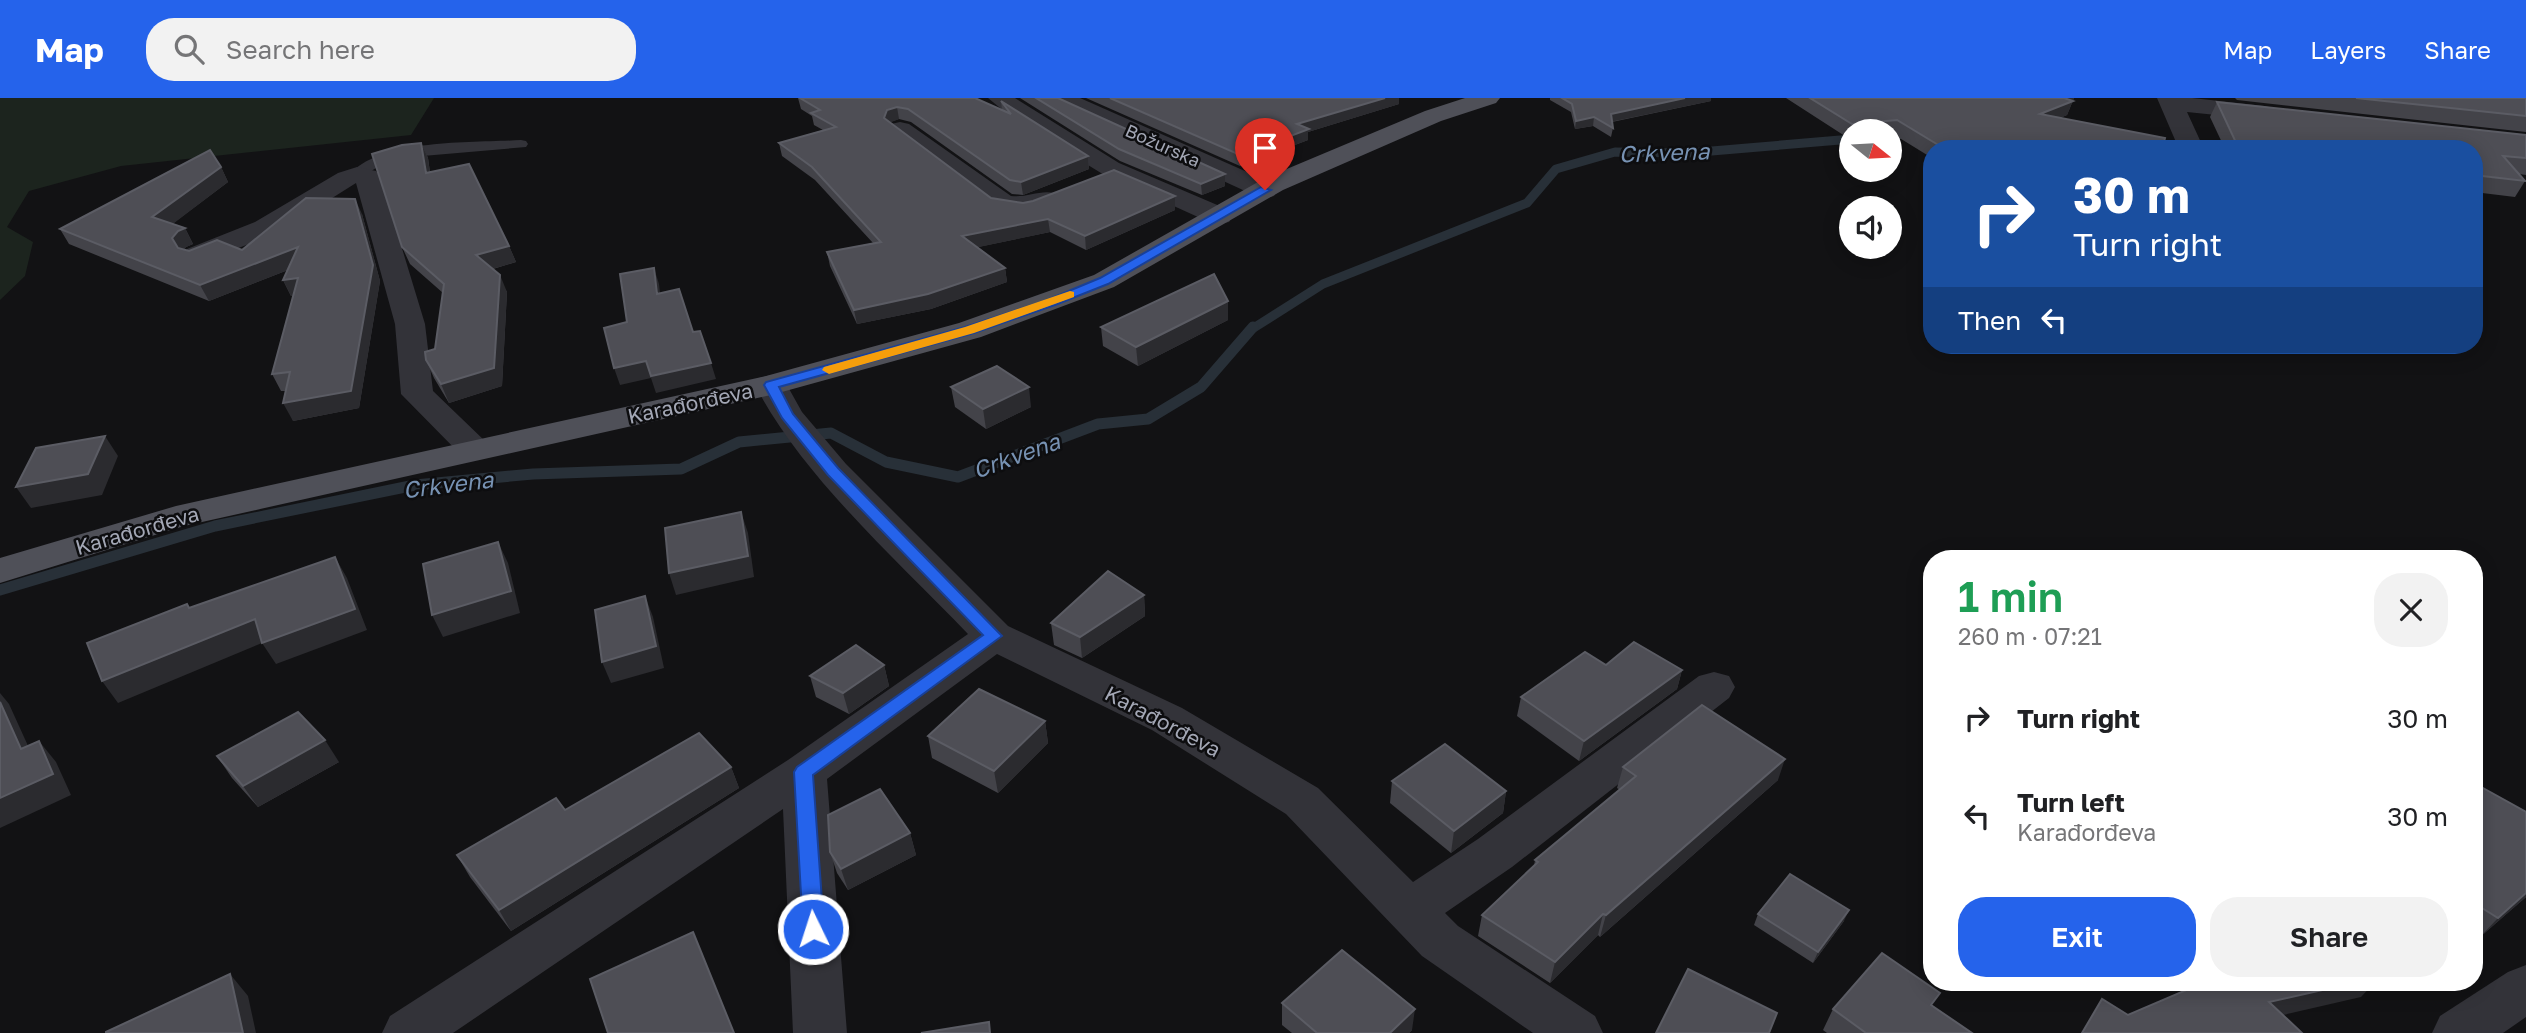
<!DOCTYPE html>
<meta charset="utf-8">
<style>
body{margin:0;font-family:"Golos Text",sans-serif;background:#f2f2f2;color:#202124;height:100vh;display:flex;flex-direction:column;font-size:26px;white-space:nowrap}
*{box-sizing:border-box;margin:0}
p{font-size:23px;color:#757577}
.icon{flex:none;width:38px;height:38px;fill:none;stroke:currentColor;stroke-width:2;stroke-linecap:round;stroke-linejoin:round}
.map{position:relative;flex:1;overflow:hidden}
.drawer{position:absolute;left:1923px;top:452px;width:560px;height:441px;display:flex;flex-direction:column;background:#fff;border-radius:28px;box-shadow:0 4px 18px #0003}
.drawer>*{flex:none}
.hud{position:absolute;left:1923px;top:42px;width:560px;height:214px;border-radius:28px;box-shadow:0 4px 18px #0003;background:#1a4fa0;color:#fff;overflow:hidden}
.needle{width:46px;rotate:108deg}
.controls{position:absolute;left:1839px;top:21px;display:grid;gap:14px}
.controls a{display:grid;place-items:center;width:63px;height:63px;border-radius:50%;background:#fff;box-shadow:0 4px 18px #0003;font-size:35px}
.pin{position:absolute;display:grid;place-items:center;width:60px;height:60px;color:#fff;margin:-72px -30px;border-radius:50% 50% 50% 0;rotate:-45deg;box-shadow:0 0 7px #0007}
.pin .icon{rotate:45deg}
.me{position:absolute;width:77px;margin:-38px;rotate:356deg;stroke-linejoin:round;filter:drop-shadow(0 0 5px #0008)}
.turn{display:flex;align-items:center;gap:24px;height:147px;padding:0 35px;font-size:32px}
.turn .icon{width:91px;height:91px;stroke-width:2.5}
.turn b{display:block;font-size:49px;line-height:60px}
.then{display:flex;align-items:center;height:66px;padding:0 35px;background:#0003;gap:14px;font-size:26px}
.round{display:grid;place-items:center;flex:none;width:74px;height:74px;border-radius:28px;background:#f2f2f2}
.headline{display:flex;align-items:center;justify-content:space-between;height:119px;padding:0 35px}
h1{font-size:42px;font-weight:600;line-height:52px;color:#1e9e55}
.button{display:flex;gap:14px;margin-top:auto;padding:14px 35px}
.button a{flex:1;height:80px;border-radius:28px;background:#2563eb;color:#fff;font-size:28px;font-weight:600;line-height:80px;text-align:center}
.button a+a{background:#f2f2f2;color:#202124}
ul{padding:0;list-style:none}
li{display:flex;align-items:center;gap:21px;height:98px;padding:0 35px}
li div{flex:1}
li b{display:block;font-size:26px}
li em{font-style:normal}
header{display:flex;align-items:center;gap:42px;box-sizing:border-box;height:98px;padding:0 35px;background:#2563eb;color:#fff}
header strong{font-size:33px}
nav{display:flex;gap:38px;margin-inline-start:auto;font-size:24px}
.search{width:490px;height:63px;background:#f2f2f2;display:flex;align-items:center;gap:18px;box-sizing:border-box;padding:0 24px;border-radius:28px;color:#757577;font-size:26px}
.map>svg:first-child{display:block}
.green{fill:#1c241e}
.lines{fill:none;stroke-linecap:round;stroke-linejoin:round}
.stream-far1{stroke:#283038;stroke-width:9}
.stream{stroke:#283038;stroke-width:11}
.service{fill:#333339;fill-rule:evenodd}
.minor{fill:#333339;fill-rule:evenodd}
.primary{fill:#4f5058;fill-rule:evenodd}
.wall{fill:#434349}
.shaded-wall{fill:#2b2b2f}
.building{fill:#4e4e55;stroke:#5b5c64;stroke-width:2}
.route{fill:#2563eb;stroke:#184099;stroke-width:2}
.slow{fill:#f59e0b}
.labels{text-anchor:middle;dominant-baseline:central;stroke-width:5;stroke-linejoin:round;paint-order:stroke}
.far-street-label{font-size:18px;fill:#a3a7b5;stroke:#0d0d0f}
.street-label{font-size:21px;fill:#a3a7b5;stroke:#0d0d0f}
.water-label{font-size:23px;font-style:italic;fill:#7792b3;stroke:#0d0d0f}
</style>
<header>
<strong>Map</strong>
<div class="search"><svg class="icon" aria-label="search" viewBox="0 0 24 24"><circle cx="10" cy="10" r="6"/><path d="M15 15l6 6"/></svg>Search here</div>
<nav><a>Map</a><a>Layers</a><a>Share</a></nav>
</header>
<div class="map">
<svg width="2526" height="935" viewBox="0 0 2526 935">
<rect width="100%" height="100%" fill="#121214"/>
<!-- green -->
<polygon class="green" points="0,0 434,0 411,37 121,68 29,93 7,129 33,144 25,178 0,202"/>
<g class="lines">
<!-- stream-far1 -->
<g class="stream-far1">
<polyline points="1890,37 1911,36"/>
<polyline points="1252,231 1323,186 1527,105 1556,71 1615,54 1688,55 1852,41"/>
</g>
<!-- stream -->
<polyline class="stream" points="0,492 215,428 415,387 533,376 681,371 739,344 831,335 886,364 958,379 1098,326 1148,321 1201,289 1253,229"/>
<!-- service -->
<path class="service" d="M521,42L526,43L528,46L526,49L411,59L376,70L357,82L349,77C381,40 475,45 521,42Z"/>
<!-- minor -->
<g class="minor">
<polygon points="988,0 1015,0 1119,65 1229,112 1233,118 1229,124 1219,126 1209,124 1101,75 1016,23"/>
<polygon points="1049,0 1080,0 1274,86 1278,92 1274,98 1265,100 1256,98 1053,5"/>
<polygon points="2157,0 2192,0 2265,8 2273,10 2277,15 2273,20 2265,22 2187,14 2204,51 2179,51"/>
<path d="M900,24L909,26L1011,98C1026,100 1039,92 1054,95L1058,101L1054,107L1025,116L994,111L891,36L888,31L891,26Z"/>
<polygon points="357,69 376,73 380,78 425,226 433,293 487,345 492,352 487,359 475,362 463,359 401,296 395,226 356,85 275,136 197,166 187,163 183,157 187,151 255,124 338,75"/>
<path d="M771,277L783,280L802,314L846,366L1008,528L1182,610L1318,690L1413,784L1478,741L1699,578L1714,574L1729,578L1735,589L1729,600L1512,769L1445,815L1458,828L1595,918L1603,935H1533L1422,858L1286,716L1152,632L997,556L827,681L847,935H793L783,711L453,935H382L390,918L788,662L968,536C897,462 802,378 755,287L759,280Z"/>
<polygon points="2526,867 2526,919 2503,935 2432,935 2440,918 2508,874"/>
</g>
<!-- primary -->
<polygon class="primary" points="1465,0 1500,0 1496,5 1441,23 1283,92 1114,189 981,239 771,297 184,428 0,485 0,460 176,408 766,278 959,225 1094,177 1265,80 1425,13"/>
</g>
<!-- wall -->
<g class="wall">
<polygon points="798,0 975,0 1002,12 1001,3 1088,58 1089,71 1023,97 1012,96 911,24 899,21 890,24 991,100 1023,105 1175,112 1086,152 1050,134 978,149 1005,170 1007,184 931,211 857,226 830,168 827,154 873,145 815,82 782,58 779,45 823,32 814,27 812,18 801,11"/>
<polygon points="1020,0 1058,0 1225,88 1202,97 1120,63"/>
<polygon points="1086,0 1399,0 1399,6 1308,34 1308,42 1240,68"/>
<polygon points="1550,0 1711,0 1711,3 1612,24 1613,30 1611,39 1593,28 1575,31 1571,14 1550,2"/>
<polygon points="1786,0 2074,0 2067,17 2060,20 2162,51 1932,51 1932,60 1893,36 1890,36 1890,33 1852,33 1852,39 1848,40"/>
<polygon points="2235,0 2526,0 2526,34 2237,2"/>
<polygon points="2217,4 2526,37 2526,77 2519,76 2525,83 2515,99 2474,94 2474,51 2225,51 2210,19"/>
<polygon points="421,45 428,60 430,74 509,148 516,164 493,171 507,194 502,288 449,305 434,280 426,262 435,251 443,195 410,166 402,149"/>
<polygon points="221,69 228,84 172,126 185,130 193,146 186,149 184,151 189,153 242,152 362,116 380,183 359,310 293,323 286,293 281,293 272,276 294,197 291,198 283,182 288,172 209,203 69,146 60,131"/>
<polygon points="1228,222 1138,268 1103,248 1101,229"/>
<polygon points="951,289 1031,309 986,331 955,309"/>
<polygon points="1144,497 1145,518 1082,560 1054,547 1051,525"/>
<polygon points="884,567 889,588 849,616 816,599 810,578"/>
<polygon points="1606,567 1682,572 1677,591 1579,663 1517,618 1521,599"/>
<polygon points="1045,623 1048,645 998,695 932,660 928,638"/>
<polygon points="217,658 339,664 258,709 232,680"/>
<polygon points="731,669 739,690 511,833 470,779 457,757"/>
<polygon points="1623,669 1778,682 1600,839 1598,837 1550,885 1478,838 1482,817 1534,768 1535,762 1620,692 1617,690"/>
<polygon points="1392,683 1506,693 1503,715 1451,755 1390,705"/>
<polygon points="2474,685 2526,714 2526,799 2480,839 2474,835"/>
<polygon points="910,735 916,757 848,792 837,775 830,754"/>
<polygon points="1758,816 1844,823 1813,865 1754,827"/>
<polygon points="1282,905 1412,932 1409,935 1292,935 1282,927"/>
<polygon points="1933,908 1972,935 1827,935 1823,932 1833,911"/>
</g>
<!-- shaded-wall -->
<g class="shaded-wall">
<polygon points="1385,0 1399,0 1399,6 1308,34 1308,42 1240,68 1240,57 1297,26"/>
<polygon points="1685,0 1711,0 1711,3 1610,24 1611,16"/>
<polygon points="2064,0 2074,0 2067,17 2035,30 2040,16"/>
<polygon points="897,9 899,21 889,25 884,20 887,12"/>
<polygon points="1594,19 1593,28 1575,31 1576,23"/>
<polygon points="421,45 428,60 432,91 426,75"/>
<polygon points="1088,58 1089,71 1023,97 1021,84"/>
<polygon points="221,69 228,84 161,135 152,119"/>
<polygon points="1225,76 1225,88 1202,97 1201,86"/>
<polygon points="1175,98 1175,112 1086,152 1085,138"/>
<polygon points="355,101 362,116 380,183 359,310 293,323 283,305"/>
<polygon points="1048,121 1050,134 965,152 962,138"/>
<polygon points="185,130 193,146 186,149 181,156 172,140 178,133"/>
<polygon points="509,148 516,164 482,174 476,157"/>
<polygon points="298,149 306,165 209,203 200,187"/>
<polygon points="654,170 659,186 662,212 657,196"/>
<polygon points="1005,170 1007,184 931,211 857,226 854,212"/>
<polygon points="500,177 507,194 502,288 449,305 441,286"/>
<polygon points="298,180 306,196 291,198 283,182"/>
<polygon points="1228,203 1228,222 1138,268 1136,249"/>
<polygon points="646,263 711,265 716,281 656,295 651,280 620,287 614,270"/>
<polygon points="1029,289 1031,309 986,331 983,311"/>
<polygon points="105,338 118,358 102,397 31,410 16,389"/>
<polygon points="741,414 748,435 754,479 676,497 669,475"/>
<polygon points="498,444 508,465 520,515 443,539 432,517"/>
<polygon points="335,459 347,480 367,532 276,566 262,545 118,605 102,583"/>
<polygon points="1144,497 1145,518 1082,560 1080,539"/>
<polygon points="645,498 653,519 664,570 611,585 602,564"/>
<polygon points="884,567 889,588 849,616 843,595"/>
<polygon points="1682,572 1677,591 1579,663 1584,643"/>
<polygon points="0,595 9,606 39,672 21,651 0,604"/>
<polygon points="1045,623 1048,645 998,695 994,673"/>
<polygon points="325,642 339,664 258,709 243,688"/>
<polygon points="39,643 56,664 71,697 0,730 0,700"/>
<polygon points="1785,661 1778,682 1600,839 1606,817"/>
<polygon points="731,669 739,690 511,833 499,812"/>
<polygon points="1506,693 1503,715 1451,755 1454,733"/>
<polygon points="910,735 916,757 848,792 841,771"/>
<polygon points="2526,795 2526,799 2480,839 2498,820"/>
<polygon points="1849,812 1844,823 1813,865 1818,854"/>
<polygon points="1603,816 1598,837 1550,885 1555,864"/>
<polygon points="230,876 248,898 256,935 243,935"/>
<polygon points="2358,884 2375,884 2361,899 2253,924 2269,904"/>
<polygon points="1415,911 1412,932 1409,935 1390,935"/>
</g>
<!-- building -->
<g class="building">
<polygon points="800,0 975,0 1011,16 1001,3 1088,58 1021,84 1010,82 908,11 897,9 887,12 884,20 991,100 1023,105 1033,103 1114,72 1175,98 1085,138 1048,121 962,138 1005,170 928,196 854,212 827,154 881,144 812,69 779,45 836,29 811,15 820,12"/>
<polygon points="1036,0 1058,0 1225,76 1201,86 1119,51"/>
<polygon points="1110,0 1385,0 1297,26 1309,31 1240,57"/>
<polygon points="1562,0 1685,0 1611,16 1613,30 1594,19 1576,23 1572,6"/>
<polygon points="1810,0 2065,0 2064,0 2073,3 2040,16 2165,40 2162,51 1945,51 1897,22 1852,26"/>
<polygon points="2356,0 2526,0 2526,18"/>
<polygon points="2217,4 2526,37 2526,60 2503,58 2525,83 2474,77 2474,51 2239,51"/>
<polygon points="421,45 426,75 469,66 509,148 476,157 500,177 494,270 441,286 426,262 425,254 435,251 444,186 402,149 372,56 402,47"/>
<polygon points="210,52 221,69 152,119 185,130 178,133 172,140 178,150 189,153 217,142 242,152 306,100 355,101 373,167 351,293 283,305 290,274 272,276 298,180 283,182 298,149 200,187 60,131"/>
<polygon points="654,170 657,196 679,191 693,234 700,233 711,265 651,278 646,263 614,270 604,230 627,224 620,176"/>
<polygon points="1214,176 1228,203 1136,249 1101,229"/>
<polygon points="997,268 1029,289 983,311 951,289"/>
<polygon points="105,338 88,376 16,389 36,350"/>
<polygon points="741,414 748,458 669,475 665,430"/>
<polygon points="498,444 511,493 432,517 423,466"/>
<polygon points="335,459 355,511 262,545 255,521 102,583 87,545 187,506 189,510"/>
<polygon points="1108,473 1144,497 1080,539 1051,525"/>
<polygon points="645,498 656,548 602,564 595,512"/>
<polygon points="1634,544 1682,572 1584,643 1521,599 1585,554 1606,567"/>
<polygon points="856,547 884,567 843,595 810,578"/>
<polygon points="979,591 1045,623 994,673 928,638"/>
<polygon points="0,604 21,651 39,643 53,676 0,700"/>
<polygon points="1702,607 1785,661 1606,817 1603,816 1555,864 1482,817 1538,764 1535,762 1636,678 1623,669"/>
<polygon points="298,614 325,642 243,688 217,658"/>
<polygon points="699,635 731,669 499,812 457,757 556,700 565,712"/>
<polygon points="1445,646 1506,693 1454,733 1392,683"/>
<polygon points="2474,685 2526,714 2526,795 2498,820 2474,805"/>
<polygon points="880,691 910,735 841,771 830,754 828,717"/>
<polygon points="1790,776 1849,812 1818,854 1758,816"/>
<polygon points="693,834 734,935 608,935 590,881"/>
<polygon points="1342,852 1415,911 1390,935 1317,935 1282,905"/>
<polygon points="1882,855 1940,895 1931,907 1972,935 1866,935 1833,911"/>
<polygon points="1688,871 1777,915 1769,935 1656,935"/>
<polygon points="230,876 243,935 106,935 106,934"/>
<polygon points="2205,884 2358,884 2269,904 2302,935 2082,935 2102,901 2128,917"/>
<polygon points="989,924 990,935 921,935"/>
</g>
<!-- route -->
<polygon class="route" points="1261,89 1271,92 1108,186 1055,207 974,235 779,289 793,316 838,370 1002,538 813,677 824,831 821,837 813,839 806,837 803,831 794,674 797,669 983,537 828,377 782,320 764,287 766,284 965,229 1047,202 1100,180"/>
<!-- slow -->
<polygon class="slow" points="1070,193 1074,194 1074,199 974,235 829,276 822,272 824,269 965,229"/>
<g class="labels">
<!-- far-street labels -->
<g class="far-street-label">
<text transform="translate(1163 47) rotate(24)">Božurska</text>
</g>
<!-- street labels -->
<g class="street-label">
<text transform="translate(690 305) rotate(-12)">Karađorđeva</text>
<text transform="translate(137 432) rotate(-16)">Karađorđeva</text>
<text transform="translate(1163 623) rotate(28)">Karađorđeva</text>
</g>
<!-- water labels -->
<g class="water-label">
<text transform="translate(1664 54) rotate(-2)">Crkvena</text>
<text transform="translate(1016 357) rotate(-20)">Crkvena</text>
<text transform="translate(448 386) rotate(-7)">Crkvena</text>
</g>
</g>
</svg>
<div class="controls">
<a><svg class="needle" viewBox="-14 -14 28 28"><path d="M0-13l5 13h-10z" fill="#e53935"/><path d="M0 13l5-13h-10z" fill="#757577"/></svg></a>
<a><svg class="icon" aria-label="sound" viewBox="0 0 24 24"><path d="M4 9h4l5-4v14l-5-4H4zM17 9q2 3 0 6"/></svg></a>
</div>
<div class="pin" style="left:1265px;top:92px;background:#d93025"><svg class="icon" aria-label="arrive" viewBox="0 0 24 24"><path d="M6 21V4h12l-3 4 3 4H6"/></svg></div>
<svg class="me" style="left:813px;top:831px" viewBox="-20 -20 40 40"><circle r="17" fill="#2563eb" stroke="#fff" stroke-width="3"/><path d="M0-11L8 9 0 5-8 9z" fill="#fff"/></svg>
<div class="hud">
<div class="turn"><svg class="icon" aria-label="right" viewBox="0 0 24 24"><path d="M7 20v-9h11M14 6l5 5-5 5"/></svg><div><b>30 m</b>Turn right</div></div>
<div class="then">Then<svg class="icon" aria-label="left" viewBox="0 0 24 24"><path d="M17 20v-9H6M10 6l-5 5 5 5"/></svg></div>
</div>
<section class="drawer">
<div class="headline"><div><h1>1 min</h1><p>260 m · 07:21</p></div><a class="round"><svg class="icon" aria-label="close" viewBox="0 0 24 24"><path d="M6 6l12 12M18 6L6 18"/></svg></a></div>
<ul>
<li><svg class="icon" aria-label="right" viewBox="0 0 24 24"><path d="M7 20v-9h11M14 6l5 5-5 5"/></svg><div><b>Turn right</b></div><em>30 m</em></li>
<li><svg class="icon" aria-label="left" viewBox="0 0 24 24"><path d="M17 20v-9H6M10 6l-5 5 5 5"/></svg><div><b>Turn left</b><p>Karađorđeva</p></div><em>30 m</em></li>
</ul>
<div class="button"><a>Exit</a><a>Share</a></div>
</section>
</div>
